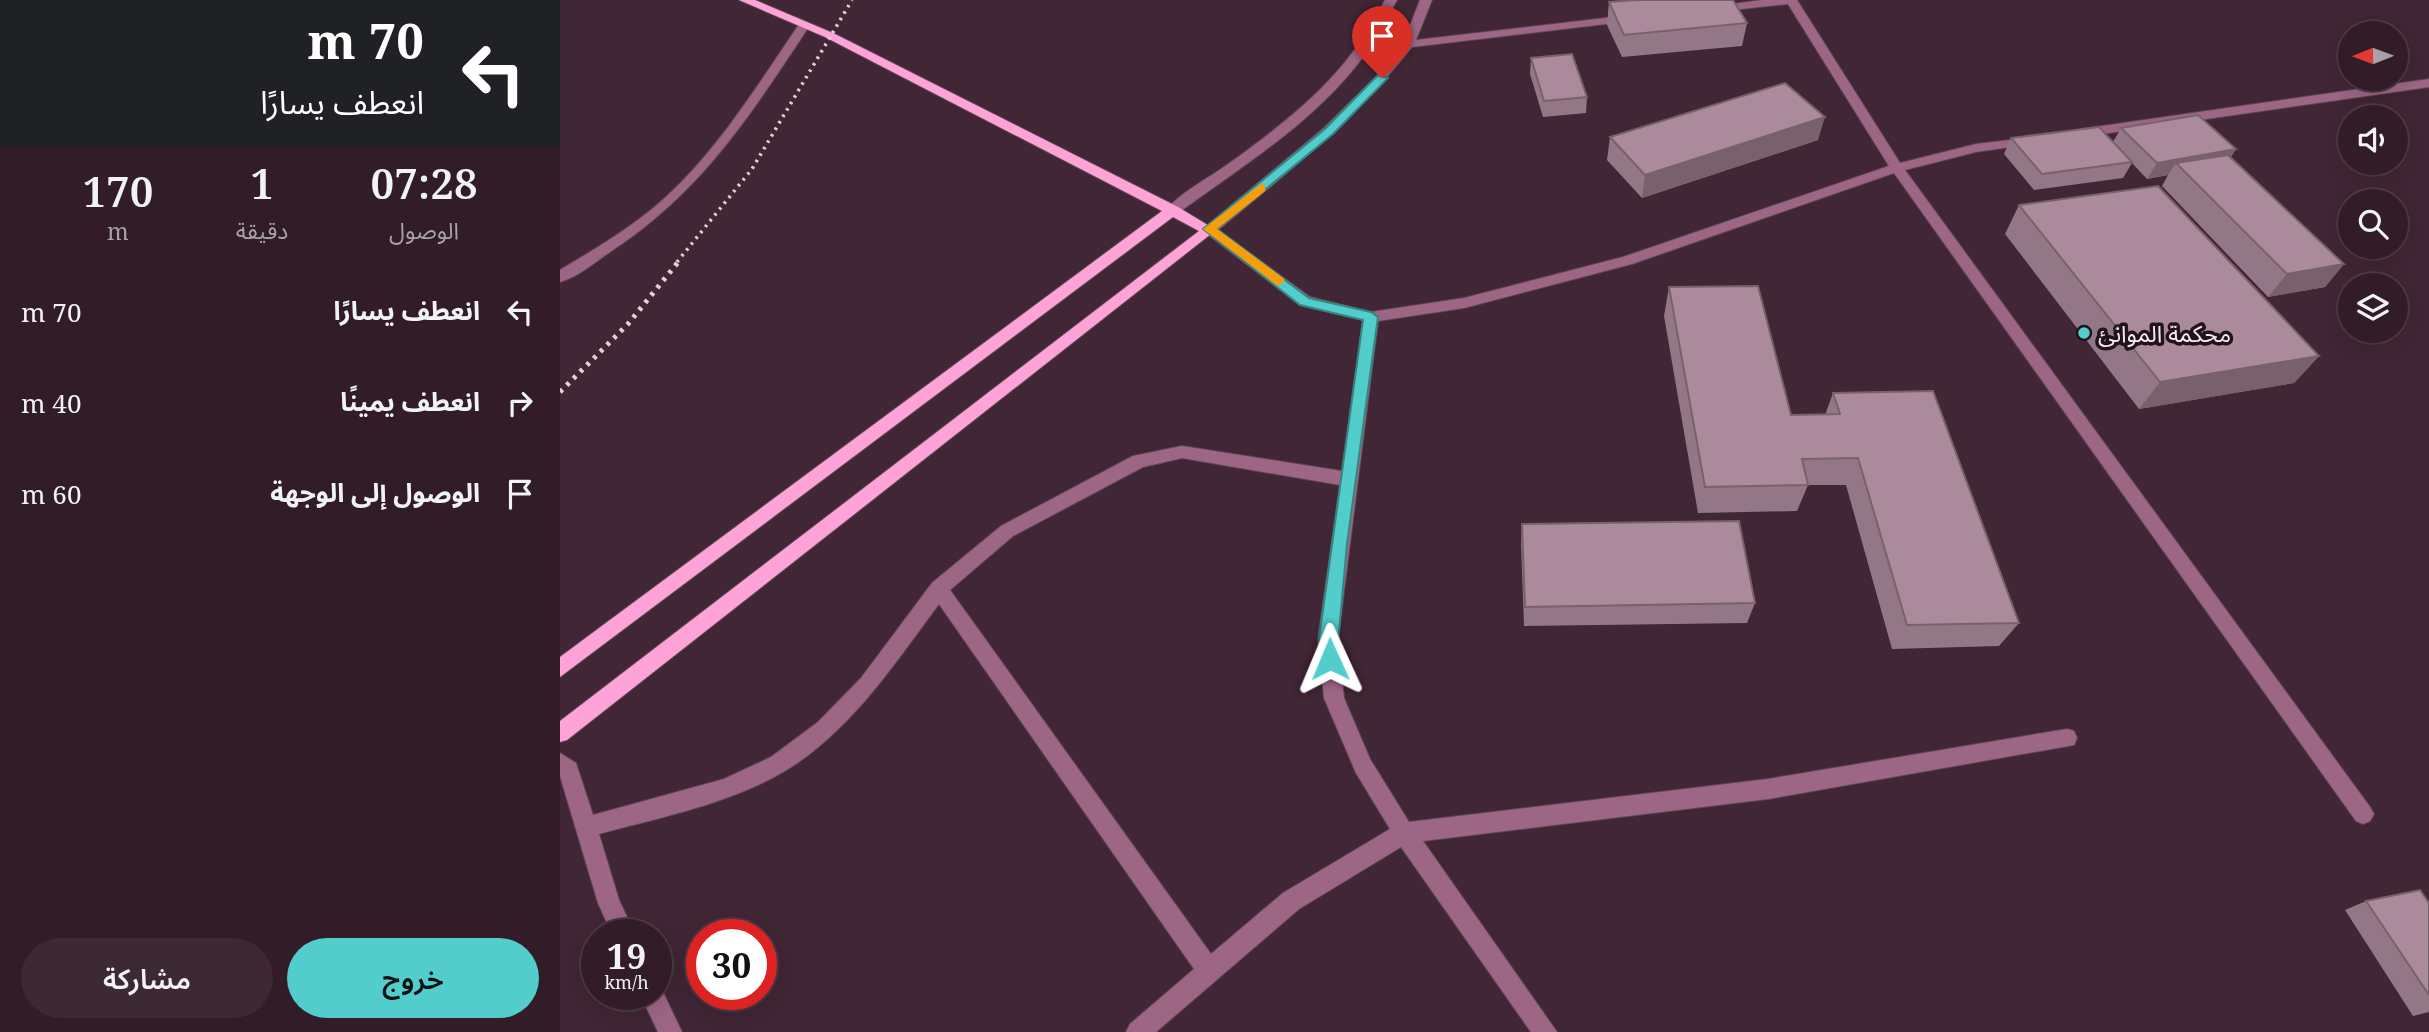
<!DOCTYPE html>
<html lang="ar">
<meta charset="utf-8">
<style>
body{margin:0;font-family:"Noto Serif","Noto Sans Arabic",serif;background:#3d2934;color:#f1f3f6;direction:rtl;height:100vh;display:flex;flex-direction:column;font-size:26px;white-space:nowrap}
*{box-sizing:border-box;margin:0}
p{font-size:23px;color:#a8a1a8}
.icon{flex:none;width:38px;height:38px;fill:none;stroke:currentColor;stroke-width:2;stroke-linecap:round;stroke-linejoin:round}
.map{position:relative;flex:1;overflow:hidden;direction:ltr}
.sheet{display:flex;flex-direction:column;background:#311c28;width:560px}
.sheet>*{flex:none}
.banner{background:#202124;color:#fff;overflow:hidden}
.needle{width:46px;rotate:269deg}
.buttons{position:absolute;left:1778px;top:21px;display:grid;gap:14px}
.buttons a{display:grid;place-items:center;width:70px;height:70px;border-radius:50%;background:#311c28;box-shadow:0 7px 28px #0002,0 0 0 2px #4c3a45;font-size:35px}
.speed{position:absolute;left:21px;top:919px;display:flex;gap:14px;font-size:35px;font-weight:700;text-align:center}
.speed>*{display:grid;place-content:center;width:91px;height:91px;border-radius:50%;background:#311c28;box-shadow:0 7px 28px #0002,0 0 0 2px #4c3a45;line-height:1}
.speed small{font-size:18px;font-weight:400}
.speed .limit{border:10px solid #d22;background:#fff;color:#111}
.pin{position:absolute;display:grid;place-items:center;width:60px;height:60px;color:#fff;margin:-72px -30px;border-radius:50% 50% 50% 0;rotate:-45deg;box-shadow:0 0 7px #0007}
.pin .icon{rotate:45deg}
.me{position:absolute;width:77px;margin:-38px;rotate:359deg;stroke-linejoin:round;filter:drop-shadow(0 0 5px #0008)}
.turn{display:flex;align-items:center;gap:24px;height:147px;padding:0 21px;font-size:32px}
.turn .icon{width:91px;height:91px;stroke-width:2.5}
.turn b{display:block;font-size:49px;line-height:60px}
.eta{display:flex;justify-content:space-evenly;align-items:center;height:119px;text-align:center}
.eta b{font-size:42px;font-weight:600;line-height:49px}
.primary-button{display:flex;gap:14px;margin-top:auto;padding:14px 21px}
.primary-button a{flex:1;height:80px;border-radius:42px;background:#52cdcc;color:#111;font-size:28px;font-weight:600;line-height:80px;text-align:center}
.primary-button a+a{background:#3d2934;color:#f1f3f6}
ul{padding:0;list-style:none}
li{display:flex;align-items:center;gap:21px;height:91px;padding:0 21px}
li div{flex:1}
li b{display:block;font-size:26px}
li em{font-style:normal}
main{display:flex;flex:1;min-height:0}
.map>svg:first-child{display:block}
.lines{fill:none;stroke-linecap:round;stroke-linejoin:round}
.minor-casing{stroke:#5f4553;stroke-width:2}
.major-casing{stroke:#5f4553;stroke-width:2}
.minor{fill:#9d6685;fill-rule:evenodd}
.major{fill:#fda3d7;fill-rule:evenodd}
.rail-far1{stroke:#e4d0da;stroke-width:3.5;stroke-dasharray:2.5 5;stroke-linecap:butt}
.rail{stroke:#e4d0da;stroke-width:5;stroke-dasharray:3.5 6;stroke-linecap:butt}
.wall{fill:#937786}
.shaded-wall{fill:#78616d}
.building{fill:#ab8a9c;stroke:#78616d;stroke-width:2}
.route{fill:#52cdcc;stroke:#358585;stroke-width:2}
.slow{fill:#f59e0b}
.poi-dot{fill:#52cdcc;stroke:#20141a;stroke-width:2.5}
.labels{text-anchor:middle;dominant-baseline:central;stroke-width:7;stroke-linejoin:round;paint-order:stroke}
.poi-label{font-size:23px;fill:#fbe9f2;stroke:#20141a;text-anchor:start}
</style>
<main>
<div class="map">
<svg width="1869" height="1032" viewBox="0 0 1869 1032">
<rect width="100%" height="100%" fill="#412635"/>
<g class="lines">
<defs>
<g id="minor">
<path d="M825,0H837L813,43L844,41L860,0H872L856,40L1071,15L1077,18L1071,21L852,47C797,118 727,173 658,230L750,297L811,312L904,298L1063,257L1329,166L1228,4L1154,12L1150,11V7L1202,0H1237L1340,163L1416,144L1477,137V143L1416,152L1345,170L1810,807L1814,814L1810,821L1803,824L1796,821L1334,173L1072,264L904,308L818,321L778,639L784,698L810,759L849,822L1208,779L1507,729L1514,731L1517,738L1514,745L1208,799L863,841L997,1032H971L841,847L739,909L596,1032H566L570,1024L634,969L379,604C334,664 291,731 225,771C169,804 101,817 39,834L59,900L75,934H52L38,903L0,776V753L16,763L33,815L164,779L211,757L258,722L301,678L372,583L441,526L573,456L622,446L782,471L803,320L740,305L642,230L764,128L818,75L839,48L808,50C760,119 685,164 618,213H608L606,210C622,191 651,177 671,162C736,115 789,73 825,0ZM622,458L780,485L758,639L764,698L796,773L830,829L723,893L651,954L390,590L453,536L583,467Z"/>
<path d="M240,23L250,25C190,115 143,191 50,252C35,262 18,277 0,282V270C37,248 74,226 106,197C160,147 199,83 240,23Z"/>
<polygon points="1869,79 1869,87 1521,137 1515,133 1521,129"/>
<polygon points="96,984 100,986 122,1032 98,1032 80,994 96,994"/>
</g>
<polygon id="major" points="179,0 195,0 273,33 618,207 656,230 7,740 0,742 0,721 639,231 613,217 0,677 0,657 602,211 265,37"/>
</defs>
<!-- minor casing -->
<use href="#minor" class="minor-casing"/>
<!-- major casing -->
<use href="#major" class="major-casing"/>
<!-- minor -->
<use href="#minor" class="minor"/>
<!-- major -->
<use href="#major" class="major"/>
<!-- rail-far1 -->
<polyline class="rail-far1" points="117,262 192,169 292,0"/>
<!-- rail -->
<polyline class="rail" points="0,392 68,324 119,261"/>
</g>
<!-- wall -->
<g class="wall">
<polygon points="1049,2 1187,23 1182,46 1062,57 1047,25"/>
<polygon points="971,58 1027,97 1026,113 983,117 970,74"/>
<polygon points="1561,128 1676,149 1671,157 1784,264 1765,287 1708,297 1602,186 1608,175 1587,179 1572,163 1563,178 1474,190 1444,154 1451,138 1553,142"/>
<polygon points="1050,137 1258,140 1082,198 1047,160"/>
<polygon points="1459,205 1759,356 1734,383 1579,409 1445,234"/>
<polygon points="1109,287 1231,415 1265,415 1273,393 1459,623 1439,646 1332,649 1286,485 1248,485 1237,511 1138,513 1104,316"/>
<polygon points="962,524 1195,603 1187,623 964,626 961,545"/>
<polygon points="1806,901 1869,903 1869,1012 1853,1016 1785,910"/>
</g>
<!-- shaded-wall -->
<g class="shaded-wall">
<polygon points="1265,117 1258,140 1082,198 1085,175"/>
<polygon points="1676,149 1665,165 1616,163 1608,175 1587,179 1597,163"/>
<polygon points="1784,264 1765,287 1708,297 1727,274"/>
<polygon points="1759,356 1734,383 1579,409 1600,382"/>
</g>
<!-- building -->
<g class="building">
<polygon points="1076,0 1173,0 1187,23 1064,35 1049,2"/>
<polygon points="1012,54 1027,97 984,101 971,58"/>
<polygon points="1225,83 1265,117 1085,175 1050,137"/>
<polygon points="1638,115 1676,149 1597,163 1561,128"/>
<polygon points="1539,127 1572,162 1482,174 1451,138"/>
<polygon points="1668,155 1784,264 1727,274 1616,163"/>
<polygon points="1598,186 1759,356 1600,382 1459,205"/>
<polygon points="1198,286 1231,415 1280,414 1273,393 1373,391 1459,623 1347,625 1298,458 1242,459 1248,485 1145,487 1109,287"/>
<polygon points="1179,521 1195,603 965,607 962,524"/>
<polygon points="1860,890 1869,903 1869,995 1806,901"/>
</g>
<!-- route -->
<polygon class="route" points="818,75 828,78 773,134 657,229 749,298 811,312 818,317 787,544 776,664 770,666 764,664 759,639 803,320 740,305 643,229 765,129"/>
<!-- slow -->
<polygon class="slow" points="701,184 705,185 705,191 657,229 723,278 725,281 718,286 643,229"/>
<!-- markers -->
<circle class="poi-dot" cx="1524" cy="333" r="7"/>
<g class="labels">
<!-- poi labels -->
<g class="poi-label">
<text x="1538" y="333">محكمة الموانئ</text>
</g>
</g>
</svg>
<div class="buttons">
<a><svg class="needle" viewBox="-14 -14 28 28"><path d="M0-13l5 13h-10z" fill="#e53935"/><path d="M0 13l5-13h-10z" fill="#a8a1a8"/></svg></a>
<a><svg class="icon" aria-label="sound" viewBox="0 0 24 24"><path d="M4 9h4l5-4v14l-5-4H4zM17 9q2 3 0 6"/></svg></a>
<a><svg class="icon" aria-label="search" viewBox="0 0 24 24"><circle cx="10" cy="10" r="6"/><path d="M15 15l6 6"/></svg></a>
<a><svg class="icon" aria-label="layers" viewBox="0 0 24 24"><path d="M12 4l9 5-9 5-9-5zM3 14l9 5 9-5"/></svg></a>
</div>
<div class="speed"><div>19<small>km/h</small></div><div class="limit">30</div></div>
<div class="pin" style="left:822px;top:78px;background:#d93025"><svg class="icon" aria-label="arrive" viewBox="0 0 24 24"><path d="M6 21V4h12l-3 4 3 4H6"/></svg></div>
<svg class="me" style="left:770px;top:659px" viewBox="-20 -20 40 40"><path d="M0-17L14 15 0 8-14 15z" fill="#52cdcc" stroke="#fff" stroke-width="4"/></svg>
</div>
<section class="sheet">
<div class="banner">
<div class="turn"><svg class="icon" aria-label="left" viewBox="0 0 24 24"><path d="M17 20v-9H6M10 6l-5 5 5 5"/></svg><div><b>70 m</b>انعطف يسارًا</div></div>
</div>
<div class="eta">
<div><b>07:28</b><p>الوصول</p></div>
<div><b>1</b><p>دقيقة</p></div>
<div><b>170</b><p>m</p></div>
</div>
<ul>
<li><svg class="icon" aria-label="left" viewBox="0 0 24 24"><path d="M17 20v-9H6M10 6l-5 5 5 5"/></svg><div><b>انعطف يسارًا</b></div><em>70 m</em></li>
<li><svg class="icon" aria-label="right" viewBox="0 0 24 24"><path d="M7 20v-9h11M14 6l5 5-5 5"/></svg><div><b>انعطف يمينًا</b></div><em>40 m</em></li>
<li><svg class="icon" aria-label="arrive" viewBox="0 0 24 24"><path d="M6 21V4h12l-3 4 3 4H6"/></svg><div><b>الوصول إلى الوجهة</b></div><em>60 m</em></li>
</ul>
<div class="primary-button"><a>خروج</a><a>مشاركة</a></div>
</section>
</main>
